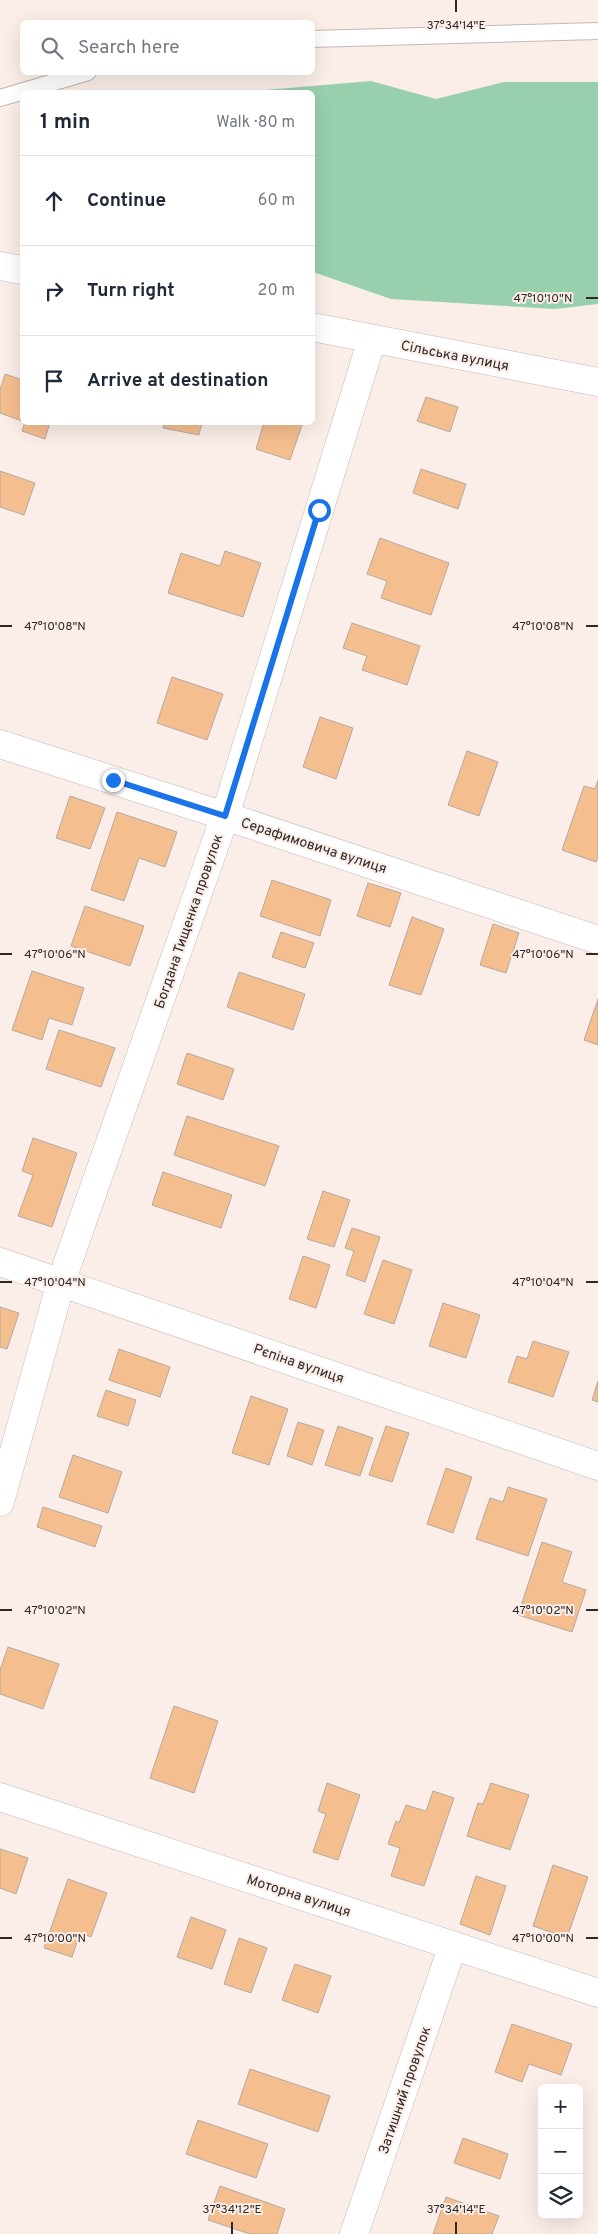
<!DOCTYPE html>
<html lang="en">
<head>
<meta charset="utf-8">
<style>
  body { margin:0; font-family:Overpass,sans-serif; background:#f2f2f3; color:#1f2937 }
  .controls { position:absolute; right:15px; bottom:15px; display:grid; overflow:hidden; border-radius:8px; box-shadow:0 5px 20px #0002 }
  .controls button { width:45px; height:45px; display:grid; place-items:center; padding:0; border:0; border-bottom:1px solid #e0e1e3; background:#fff; color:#1f2937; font:25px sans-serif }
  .stop { position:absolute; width:15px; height:15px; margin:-11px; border:4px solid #1a73e8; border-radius:50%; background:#fff }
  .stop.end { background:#1a73e8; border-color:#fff; box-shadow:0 1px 5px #0008 }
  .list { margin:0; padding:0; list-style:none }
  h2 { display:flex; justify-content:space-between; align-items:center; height:65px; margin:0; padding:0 20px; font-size:21px }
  h2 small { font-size:16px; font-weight:400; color:#747a83 }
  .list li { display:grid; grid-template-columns:32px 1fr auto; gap:15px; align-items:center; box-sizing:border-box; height:90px; padding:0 20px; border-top:1px solid #e0e1e3 }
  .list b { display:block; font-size:19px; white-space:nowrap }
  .list em { font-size:16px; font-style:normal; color:#747a83 }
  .icon { flex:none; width:28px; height:28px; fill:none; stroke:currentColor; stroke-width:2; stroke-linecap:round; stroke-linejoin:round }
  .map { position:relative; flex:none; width:598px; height:2234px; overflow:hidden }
  .search { position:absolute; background:#fff; box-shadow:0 5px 20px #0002; left:20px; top:20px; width:295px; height:55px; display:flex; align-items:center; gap:12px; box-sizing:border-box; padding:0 18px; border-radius:8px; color:#747a83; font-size:19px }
  .panel { position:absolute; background:#fff; box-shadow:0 5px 20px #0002; left:20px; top:90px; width:295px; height:335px; border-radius:8px }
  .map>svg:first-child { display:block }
  .green { fill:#98d0ae }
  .building { fill:#f5be8f; stroke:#b3aaa2 }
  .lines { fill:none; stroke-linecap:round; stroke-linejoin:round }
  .lane-casing { stroke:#c4b8b4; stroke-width:18 }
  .street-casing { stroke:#c4b8b4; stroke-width:29 }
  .lane { stroke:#fff; stroke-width:16 }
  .street { stroke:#fff; stroke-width:28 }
  .route { stroke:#1a73e8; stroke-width:6 }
  .ticks { fill:none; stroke:#2e2927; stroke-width:2 }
  .labels { text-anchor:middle; stroke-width:4; stroke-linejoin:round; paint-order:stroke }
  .street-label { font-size:14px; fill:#2e2927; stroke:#fbeee9 }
  .ticks-label { font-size:12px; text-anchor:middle; fill:#2e2927; stroke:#fbeee9; stroke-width:4; stroke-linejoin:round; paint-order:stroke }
</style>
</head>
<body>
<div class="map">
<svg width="598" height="2234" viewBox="0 0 598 2234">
  <rect width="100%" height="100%" fill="#fbeee9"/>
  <path class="green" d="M371,81L436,99L504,82H598V304L555,309L391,299L313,272L312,92H265V90Z"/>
  <path class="building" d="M5,374L22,380V421L0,413V390Z
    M426,397L458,407L450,432L417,421Z
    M25,422H50L45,439L22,431Z
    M164,422H202L199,435L163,428Z
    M264,422H303L290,460L256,449Z
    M421,469L466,484L458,509L413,493Z
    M0,471L35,483L24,515L0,507Z
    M380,538L449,563L431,615L381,598L387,581L367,574Z
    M225,551L261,563L243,617L168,593L181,553L220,566Z
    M352,623L420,646L407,685L362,670L367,656L343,648Z
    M172,677L223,694L207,740L157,723Z
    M320,717L353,728L336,779L303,767Z
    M467,751L498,762L479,816L448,805Z
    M598,780V857L596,862L562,850L584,786L595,789Z
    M70,796L105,808L90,849L56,838Z
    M117,812L177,832L165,867L139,858L124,901L91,890Z
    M272,880L331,900L320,936L260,916Z
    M368,883L401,893L390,927L357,916Z
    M85,906L144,926L130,966L71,946Z
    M412,917L444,929L421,995L389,985Z
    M493,924L519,933L506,973L480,965Z
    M281,932L314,943L305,968L272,957Z
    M32,971L84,988L72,1025L49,1018L42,1040L12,1030Z
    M239,972L305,994L293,1030L227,1007Z
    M598,999V1045L584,1040Z
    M59,1030L115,1048L101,1087L46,1069Z
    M187,1053L234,1069L223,1100L177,1084Z
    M187,1116L279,1146L265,1186L174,1155Z
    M33,1138L77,1153L52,1227L18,1216L33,1175L22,1171Z
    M163,1172L232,1195L221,1228L152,1205Z
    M323,1191L350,1200L334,1247L307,1239Z
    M352,1228L380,1237L365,1282L346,1275L354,1251L345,1248Z
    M303,1256L330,1265L316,1308L289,1299Z
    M383,1260L412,1270L394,1324L364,1314Z
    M443,1303L480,1315L466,1358L429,1346Z
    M0,1307L19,1313L7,1349L0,1347Z
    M533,1341L569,1352L553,1397L508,1382L517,1356L527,1359Z
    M119,1349L170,1367L160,1397L109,1380Z
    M598,1381V1402L592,1400Z
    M106,1390L136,1400L128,1426L97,1416Z
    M251,1396L288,1409L269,1465L232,1453Z
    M298,1422L324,1430L312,1465L287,1456Z
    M338,1426L373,1438L360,1476L325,1465Z
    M386,1426L409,1433L392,1482L369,1475Z
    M73,1455L122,1472L108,1513L59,1497Z
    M446,1468L472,1477L453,1533L427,1524Z
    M508,1487L547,1499L528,1556L476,1539L490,1498L503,1502Z
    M43,1507L102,1526L95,1547L37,1527Z
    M542,1542L572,1552L562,1582L586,1590L572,1632L518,1615Z
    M8,1647L59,1664L43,1709L0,1694V1670Z
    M174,1706L218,1721L194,1793L150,1778Z
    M327,1783L360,1795L338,1860L313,1852L326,1814L318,1811Z
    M491,1783L529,1795L510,1850L467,1836L478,1803L483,1804Z
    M433,1791L454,1798L424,1886L391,1876L400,1848L388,1844L396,1821L399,1823L406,1805L426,1811Z
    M0,1849L28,1858L16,1894L0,1888Z
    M553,1865L588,1877L567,1938L533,1926Z
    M476,1876L506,1886L490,1935L460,1924Z
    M68,1879L107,1893L91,1937L80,1933L72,1957L44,1948Z
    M191,1917L226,1930L212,1969L177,1957Z
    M239,1938L267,1948L251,1993L224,1984Z
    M295,1964L331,1976L318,2013L282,2000Z
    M512,2024L572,2044L561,2075L529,2064L522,2082L495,2072Z
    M250,2069L330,2096L318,2132L238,2104Z
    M198,2120L268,2144L256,2178L186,2154Z
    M463,2138L508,2154L500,2179L454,2163Z
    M220,2186L285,2209L277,2234H250L208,2220Z
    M446,2197L499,2216L492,2234H433Z"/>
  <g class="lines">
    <defs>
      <path id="lane" d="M312,39L598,31
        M0,98L88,72"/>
      <path id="street" d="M0,266L22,270
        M312,327L598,382
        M0,744L225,816L598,940
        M0,1262L598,1466
        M0,1502L61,1282L225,816L372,339
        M0,1797L598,1993
        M354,2234L453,1945"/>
    </defs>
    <use href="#lane" class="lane-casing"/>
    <use href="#street" class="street-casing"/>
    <use href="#lane" class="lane"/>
    <use href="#street" class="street"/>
  </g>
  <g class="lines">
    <path class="route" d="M113,780L225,816L319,510"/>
  </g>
  <path class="ticks" d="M456,0V12M586,298H598M0,626H12M586,626H598M0,954H12M586,954H598M0,1282H12M586,1282H598M0,1610H12M586,1610H598M0,1938H12M586,1938H598M232,2222V2234M456,2222V2234"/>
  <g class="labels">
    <g class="street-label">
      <text transform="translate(455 355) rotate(11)" y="5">Сільська вулиця</text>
      <text transform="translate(314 845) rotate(18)" y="5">Серафимовича вулиця</text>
      <text transform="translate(188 921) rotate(-71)" y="5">Богдана Тищенка провулок</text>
      <text transform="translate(299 1363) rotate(19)" y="5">Рєпіна вулиця</text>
      <text transform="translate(299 1895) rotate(18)" y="5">Моторна вулиця</text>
      <text transform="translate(404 2090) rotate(-71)" y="5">Затишний провулок</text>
    </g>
  </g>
  <g class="ticks-label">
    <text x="456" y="29">37°34'14"E</text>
    <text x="543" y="302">47°10'10"N</text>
    <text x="55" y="630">47°10'08"N</text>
    <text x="543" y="630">47°10'08"N</text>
    <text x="55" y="958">47°10'06"N</text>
    <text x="543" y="958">47°10'06"N</text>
    <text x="55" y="1286">47°10'04"N</text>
    <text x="543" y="1286">47°10'04"N</text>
    <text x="55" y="1614">47°10'02"N</text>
    <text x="543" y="1614">47°10'02"N</text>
    <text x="55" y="1942">47°10'00"N</text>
    <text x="543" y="1942">47°10'00"N</text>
    <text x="232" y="2213">37°34'12"E</text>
    <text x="456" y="2213">37°34'14"E</text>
  </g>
</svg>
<div class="controls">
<button>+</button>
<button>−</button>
<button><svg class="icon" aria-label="layers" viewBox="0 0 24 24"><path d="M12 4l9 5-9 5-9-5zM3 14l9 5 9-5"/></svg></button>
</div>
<div class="stop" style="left:319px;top:510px"></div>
<div class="stop end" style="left:113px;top:780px"></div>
<div class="search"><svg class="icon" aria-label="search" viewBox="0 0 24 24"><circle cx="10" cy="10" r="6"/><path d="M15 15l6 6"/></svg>Search here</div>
<section class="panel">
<h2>1 min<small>Walk · 80 m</small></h2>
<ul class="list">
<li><svg class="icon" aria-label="ahead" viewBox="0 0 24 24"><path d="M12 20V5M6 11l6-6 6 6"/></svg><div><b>Continue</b></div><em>60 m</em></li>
<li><svg class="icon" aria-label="right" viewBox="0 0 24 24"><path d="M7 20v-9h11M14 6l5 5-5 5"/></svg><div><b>Turn right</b></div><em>20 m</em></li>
<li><svg class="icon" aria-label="arrive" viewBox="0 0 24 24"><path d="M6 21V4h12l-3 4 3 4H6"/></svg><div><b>Arrive at destination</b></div></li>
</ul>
</section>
</div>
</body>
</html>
